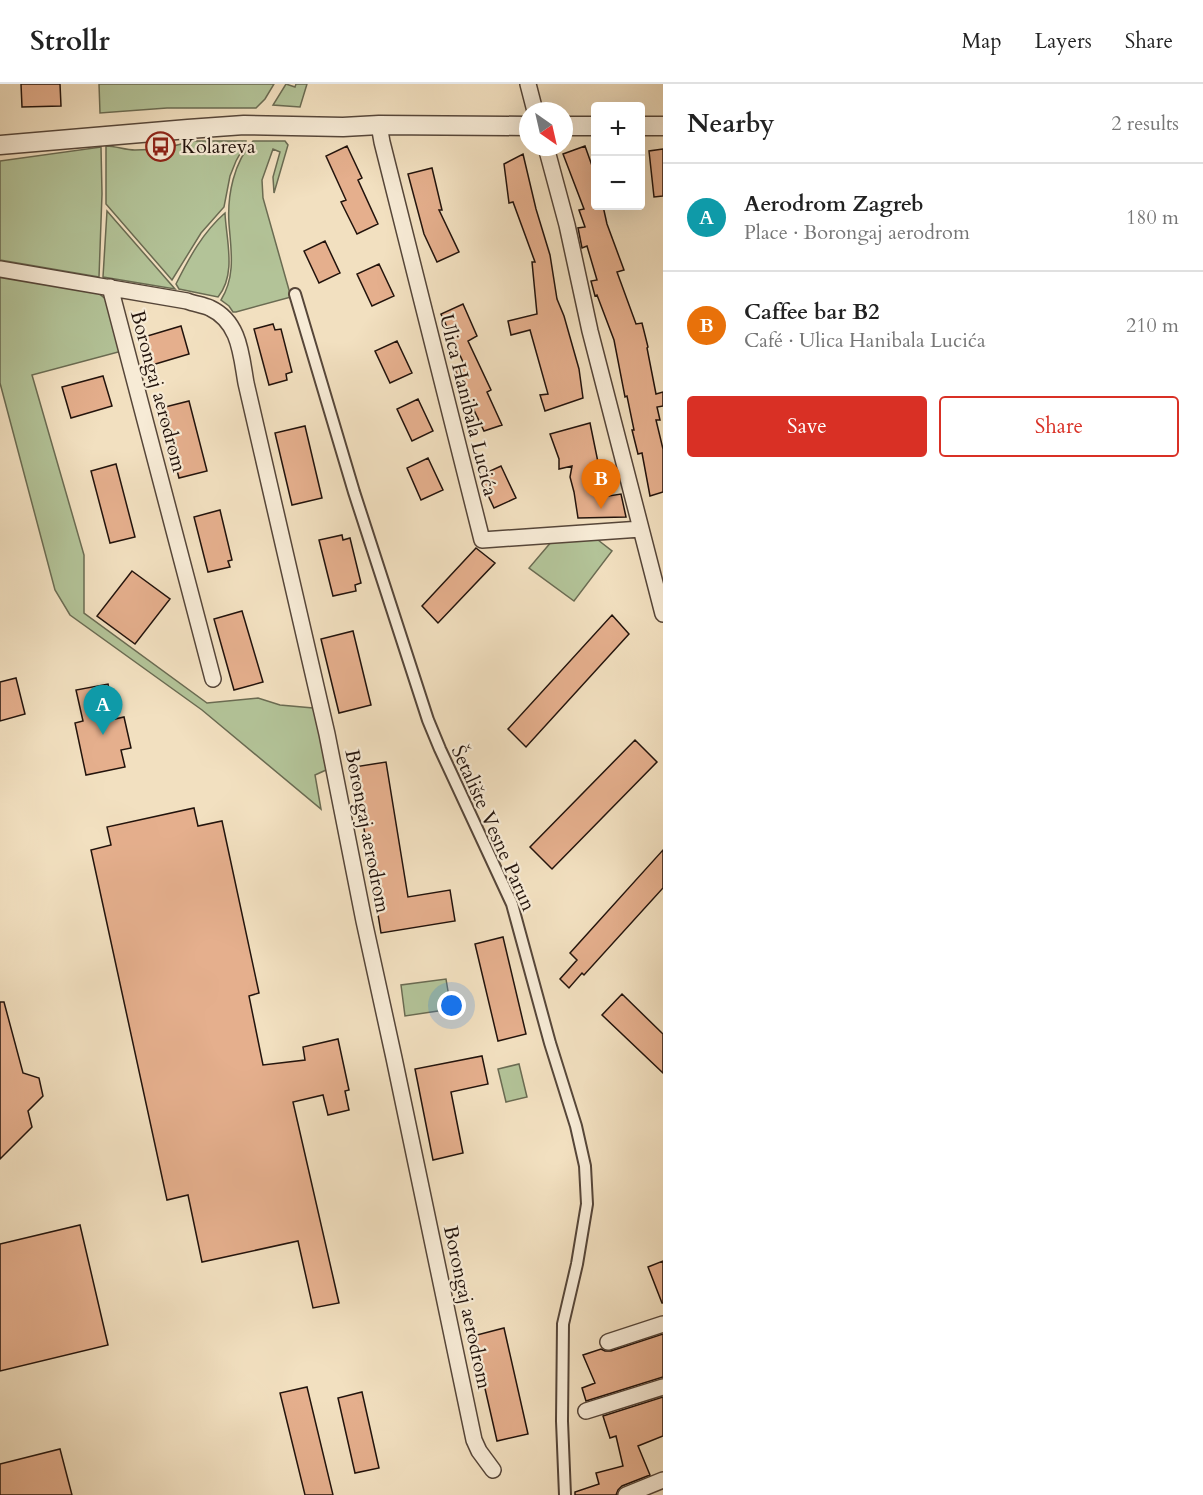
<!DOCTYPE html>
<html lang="en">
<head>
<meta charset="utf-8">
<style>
  body { margin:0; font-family:Cardo,serif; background:#f2f2f2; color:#222 }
  .controls { position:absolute; right:18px; top:18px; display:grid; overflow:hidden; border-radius:6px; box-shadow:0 6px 24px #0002 }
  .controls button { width:54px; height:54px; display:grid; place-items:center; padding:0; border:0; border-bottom:2px solid #e0e0e0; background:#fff; color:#222; font:30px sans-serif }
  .compass { position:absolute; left:519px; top:18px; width:54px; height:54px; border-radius:50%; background:#fff; box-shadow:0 6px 24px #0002; rotate:146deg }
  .you { position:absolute; left:452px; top:922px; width:21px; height:21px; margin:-15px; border:4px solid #fff; border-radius:50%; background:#1a73e8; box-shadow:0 0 0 9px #1a73e833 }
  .badge { display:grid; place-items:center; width:39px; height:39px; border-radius:50%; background:#d93025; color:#fff; font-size:20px; font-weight:700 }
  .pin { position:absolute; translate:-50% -50px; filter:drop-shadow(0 2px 3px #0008) }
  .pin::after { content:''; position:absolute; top:32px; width:21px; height:18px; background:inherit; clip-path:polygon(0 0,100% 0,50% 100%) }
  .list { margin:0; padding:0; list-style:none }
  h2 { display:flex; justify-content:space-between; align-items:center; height:78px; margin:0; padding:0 24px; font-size:26px }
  h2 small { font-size:20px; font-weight:400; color:#767676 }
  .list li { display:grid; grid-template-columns:39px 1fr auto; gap:18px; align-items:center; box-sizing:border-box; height:108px; padding:0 24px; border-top:2px solid #e0e0e0 }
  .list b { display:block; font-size:22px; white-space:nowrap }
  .list p { margin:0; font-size:20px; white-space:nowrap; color:#767676 }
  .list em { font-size:20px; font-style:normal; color:#767676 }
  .actions { display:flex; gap:12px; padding:18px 24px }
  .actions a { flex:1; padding:14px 0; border:2px solid #d93025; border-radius:6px; text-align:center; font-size:21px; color:#d93025 }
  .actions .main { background:#d93025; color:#fff }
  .map { position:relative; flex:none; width:663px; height:1411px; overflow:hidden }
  header { display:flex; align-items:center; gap:36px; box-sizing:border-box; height:84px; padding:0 30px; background:#fff; border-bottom:2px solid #e0e0e0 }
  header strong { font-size:28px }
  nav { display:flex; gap:33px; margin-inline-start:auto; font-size:21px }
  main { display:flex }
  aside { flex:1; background:#fff }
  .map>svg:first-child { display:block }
  .green { fill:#b3c398; stroke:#6a6b52; stroke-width:1.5 }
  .building { fill:#e5af8d; stroke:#22130c; stroke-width:1.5 }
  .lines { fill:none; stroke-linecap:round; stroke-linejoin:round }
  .pedestrian-casing { stroke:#564639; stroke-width:14 }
  .minor-casing { stroke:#564639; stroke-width:18 }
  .tertiary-casing { stroke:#564639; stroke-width:21 }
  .pedestrian { stroke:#f7ebd6; stroke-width:10 }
  .minor { stroke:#f7ebd6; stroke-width:15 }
  .tertiary { stroke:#f7ebd6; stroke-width:18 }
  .labels { text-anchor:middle; stroke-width:4.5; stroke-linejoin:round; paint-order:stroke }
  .poi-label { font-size:20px; fill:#22130c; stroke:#f7ebd6; text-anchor:start }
  .street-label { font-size:20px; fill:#22130c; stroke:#f7ebd6 }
</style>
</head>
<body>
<header>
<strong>Strollr</strong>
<nav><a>Map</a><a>Layers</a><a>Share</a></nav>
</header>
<main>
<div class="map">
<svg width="663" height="1411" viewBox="0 0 663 1411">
  <rect width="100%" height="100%" fill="#f2e0c0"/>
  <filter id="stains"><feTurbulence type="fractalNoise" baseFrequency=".00333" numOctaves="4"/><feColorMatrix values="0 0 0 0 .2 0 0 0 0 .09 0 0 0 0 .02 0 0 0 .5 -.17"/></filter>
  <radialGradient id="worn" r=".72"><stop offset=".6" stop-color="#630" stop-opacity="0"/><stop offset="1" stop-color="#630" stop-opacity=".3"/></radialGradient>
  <path class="green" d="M99,0H274L265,15L256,24H167L100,29Z
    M286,0L295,3L296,0H307L300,23L273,21Z
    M192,57H246V59L236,77L230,92L224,123L201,149L172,196L106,120V62C116,62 125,66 135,66C155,66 173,63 192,57Z
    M253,57H285L288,61L274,109L273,93L280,68L273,65L262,96L263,114L291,213L236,228H233L229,222L221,216C236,192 231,166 229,140C227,111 234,78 253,57Z
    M101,63L102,110L99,193L0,176V77Z
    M107,127L175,205L103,193Z
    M225,129C226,155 237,190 218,213L179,205L176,200C189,174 203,148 225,129Z
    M0,191L97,208L108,217L122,267L32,291L84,471V529L207,619L258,614L280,621L313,624L328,684L326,686L315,691L321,725L202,626L70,531L55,506L0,299Z
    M598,456L612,467L574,517L529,484L552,457Z
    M446,895L451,925L405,932L401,901Z
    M519,980L527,1013L506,1018L498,985Z"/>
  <path class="building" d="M21,0H60L61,22L22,23Z
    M347,62L362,94L358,96L378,140L357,150L341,118L346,116L326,72Z
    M585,62L596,93V122H603L607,140L624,186L617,188L636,240L642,239L648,263L647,264L656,310L663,308V322L657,323L660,336H656L663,365V408L650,412L642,369L638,370L632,346H634L627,312L625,313L614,256L597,211L595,212L591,197L597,196L587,162L582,164L578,144L585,143L579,126L584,125L563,70Z
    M663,65V112L654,113L649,67Z
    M523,70L536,125L550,171L557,215L564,232L579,285L583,314L545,327L540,311L548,310L530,246L511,251L508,237L537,230L532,178H535L513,118L509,119L504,80Z
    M432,84L442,126H439L459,168L437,178L424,150L408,90Z
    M325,157L340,189L319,199L304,167Z
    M379,180L394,212L372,222L357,190Z
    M463,220L477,252L468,257L491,306L487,308L502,341L484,347L454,284L464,280L441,230Z
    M273,240L275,246L281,245L292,288L286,290L287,296L269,301L254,245Z
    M181,242L189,270L152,281L144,253Z
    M397,257L412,289L390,299L375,267Z
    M103,292L112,322L71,334L62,303Z
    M418,315L433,347L412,357L397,325Z
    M189,317L207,387L179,394L161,324Z
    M590,339L600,388L602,387L609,412L621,410L626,433L578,434L574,408L570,393L572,382L559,385V375L550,350Z
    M305,342L322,414L292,421L275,349Z
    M428,374L443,406L421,416L407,384Z
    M116,380L135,453L110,459L91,387Z
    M501,382L516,414L494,424L479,392Z
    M220,426L232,476L228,477L230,483L208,488L194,433Z
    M342,451L343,456L350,454L361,499L355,501L356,507L333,512L319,456Z
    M476,464L495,479L438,539L422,522Z
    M132,487L170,515L135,560L97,532Z
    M242,527L263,598L234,606L214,535Z
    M612,531L629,550L526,663L508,645Z
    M353,547L371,621L339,629L321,555Z
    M16,594L25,630L0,637V598Z
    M108,600L115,635L124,633L131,664L121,666L125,683L86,691L75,639L83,637L76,606Z
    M635,656L657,678L552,785L530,763Z
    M386,678L408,813L450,806L455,837L381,849L354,683Z
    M194,724L198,742L222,737L259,909L249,912L263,981L305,976L303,963L338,955L349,1006L345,1007L349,1026L328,1031L323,1011L293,1018L339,1219L313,1224L298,1157L202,1178L188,1111L167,1116L91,766L111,761L107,743Z
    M663,766V804L584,891L582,889L569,904L560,895L577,876L570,869Z
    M503,853L526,950L498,957L475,860Z
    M622,910L663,950V989L602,931Z
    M0,918H4L23,989L39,994L43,1012L28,1027L32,1043L0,1075Z
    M482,972L488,1000L451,1008L463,1069L433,1076L415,985Z
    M80,1141L108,1261L0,1287V1160Z
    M663,1177V1219H662L648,1183Z
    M504,1244L528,1350L497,1357L473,1252Z
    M663,1250V1293L586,1317L582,1304L595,1299L583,1271L601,1265L605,1267H611Z
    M307,1303L333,1411H305L280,1309Z
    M362,1308L379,1384L355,1389L338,1314Z
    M663,1313V1352L638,1362L650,1391L622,1402L618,1406L616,1411H575V1408L599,1400L596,1389L623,1382L616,1352L610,1354L603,1332Z
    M60,1365L72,1411H0V1380Z"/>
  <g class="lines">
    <defs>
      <path id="pedestrian" d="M295,210L354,408L428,636L440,665L512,820L550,959L576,1042L585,1082L587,1120L577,1180L563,1240L562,1337L565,1411"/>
      <path id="minor" d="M528,0L535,27
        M379,41L382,58L482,456L641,445
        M546,63L567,141L590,247L663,530
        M0,185L187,217C195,220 203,221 210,224C240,238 241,271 246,299L327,650L364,837L394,974L474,1356L479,1367L493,1386
        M110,203L213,595
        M608,1258L663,1240
        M586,1327L663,1303
        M626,1411L663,1396"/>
      <path id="tertiary" d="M564,42H596
        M640,42H663
        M0,61L188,45L244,41L343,43L379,41L528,42"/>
    </defs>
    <use href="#pedestrian" class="pedestrian-casing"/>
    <use href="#minor" class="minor-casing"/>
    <use href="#tertiary" class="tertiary-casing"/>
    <use href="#pedestrian" class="pedestrian"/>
    <use href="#minor" class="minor"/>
    <use href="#tertiary" class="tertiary"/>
  </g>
  <defs>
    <symbol id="bus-ring" viewBox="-11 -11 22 22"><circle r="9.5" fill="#f7ebd6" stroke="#8f2418" stroke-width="1.5"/><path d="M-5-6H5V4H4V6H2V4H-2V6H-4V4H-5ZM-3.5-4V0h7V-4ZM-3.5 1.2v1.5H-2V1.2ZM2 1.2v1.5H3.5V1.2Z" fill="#8f2418"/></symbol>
  </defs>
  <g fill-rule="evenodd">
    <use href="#bus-ring" x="144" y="46" width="33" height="33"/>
  </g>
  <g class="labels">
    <g class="poi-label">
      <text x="181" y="69">Kolareva</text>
    </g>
    <g class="street-label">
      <text transform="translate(159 307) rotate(75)" y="7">Borongaj aerodrom</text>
      <text transform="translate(469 321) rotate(76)" y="7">Ulica Hanibala Lucića</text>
      <text transform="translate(494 744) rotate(66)" y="7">Šetalište Vesne Parun</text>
      <text transform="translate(368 747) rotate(79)" y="7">Borongaj aerodrom</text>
      <text transform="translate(468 1223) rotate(78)" y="7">Borongaj aerodrom</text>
    </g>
  </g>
  <rect width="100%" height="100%" filter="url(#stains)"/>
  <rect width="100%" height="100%" fill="url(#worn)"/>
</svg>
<div class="controls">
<button>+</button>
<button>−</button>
</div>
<svg class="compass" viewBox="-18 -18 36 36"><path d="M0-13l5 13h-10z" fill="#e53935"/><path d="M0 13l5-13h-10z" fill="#767676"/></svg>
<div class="you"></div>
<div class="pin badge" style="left:103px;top:651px;background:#0f9aa8">A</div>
<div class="pin badge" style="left:601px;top:425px;background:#e8710a">B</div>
</div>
<aside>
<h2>Nearby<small>2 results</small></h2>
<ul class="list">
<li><span class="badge" style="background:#0f9aa8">A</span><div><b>Aerodrom Zagreb</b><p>Place · Borongaj aerodrom</p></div><em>180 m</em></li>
<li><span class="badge" style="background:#e8710a">B</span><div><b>Caffee bar B2</b><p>Café · Ulica Hanibala Lucića</p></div><em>210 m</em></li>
</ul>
<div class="actions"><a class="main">Save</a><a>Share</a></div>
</aside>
</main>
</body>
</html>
